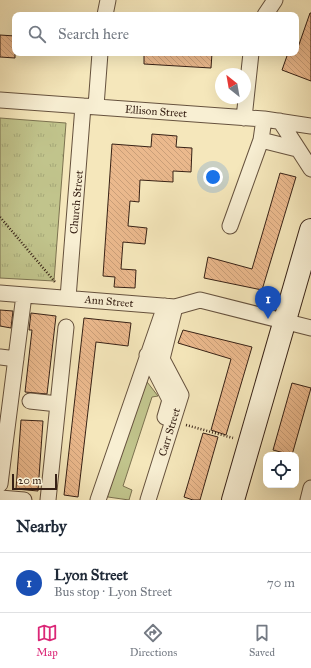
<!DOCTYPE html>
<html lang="en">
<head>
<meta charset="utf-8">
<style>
  body { margin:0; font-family:"IM FELL Great Primer",serif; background:#f6f6f7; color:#1f2937 }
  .controls { position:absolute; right:12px; bottom:12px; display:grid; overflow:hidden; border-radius:8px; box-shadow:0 4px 16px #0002 }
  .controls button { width:36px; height:36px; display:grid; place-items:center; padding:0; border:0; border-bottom:1px solid #e0e1e3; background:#fff; color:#1f2937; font:20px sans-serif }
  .compass { position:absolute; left:215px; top:68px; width:36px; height:36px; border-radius:50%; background:#fff; box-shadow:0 4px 16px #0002; rotate:329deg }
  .scale { position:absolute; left:12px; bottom:10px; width:45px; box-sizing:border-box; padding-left:4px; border:2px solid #372115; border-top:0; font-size:11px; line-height:14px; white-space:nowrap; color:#372115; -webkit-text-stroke:3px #f8efd3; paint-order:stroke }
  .you { position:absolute; left:213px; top:177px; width:14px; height:14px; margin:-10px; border:3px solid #fff; border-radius:50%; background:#1a73e8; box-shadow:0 0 0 6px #1a73e833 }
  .badge { display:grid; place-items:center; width:26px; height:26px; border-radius:50%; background:#db2777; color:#fff; font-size:13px; font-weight:700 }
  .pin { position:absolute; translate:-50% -33px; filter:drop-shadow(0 1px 2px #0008) }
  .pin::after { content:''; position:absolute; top:21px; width:14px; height:12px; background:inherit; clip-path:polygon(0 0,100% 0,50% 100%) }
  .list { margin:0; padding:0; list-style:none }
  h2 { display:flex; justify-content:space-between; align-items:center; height:52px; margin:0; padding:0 16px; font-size:17px }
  h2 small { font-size:13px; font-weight:400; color:#747a83 }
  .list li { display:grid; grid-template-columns:26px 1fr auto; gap:12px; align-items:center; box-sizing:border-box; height:60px; padding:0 16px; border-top:1px solid #e0e1e3 }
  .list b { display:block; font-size:15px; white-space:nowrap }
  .list p { margin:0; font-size:13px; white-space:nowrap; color:#747a83 }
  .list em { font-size:13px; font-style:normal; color:#747a83 }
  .icon { flex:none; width:22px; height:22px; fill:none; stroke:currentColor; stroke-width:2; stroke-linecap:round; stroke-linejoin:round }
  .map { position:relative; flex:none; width:311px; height:500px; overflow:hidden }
  .search { position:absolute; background:#fff; box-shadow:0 4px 16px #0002; left:12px; right:12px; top:12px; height:44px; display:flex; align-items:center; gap:10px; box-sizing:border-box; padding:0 14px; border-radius:8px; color:#747a83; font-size:15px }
  .sheet { height:112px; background:#fff }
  nav { display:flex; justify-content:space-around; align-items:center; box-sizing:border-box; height:56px; border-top:1px solid #e0e1e3; background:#fff; font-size:11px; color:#747a83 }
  nav a { display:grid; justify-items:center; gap:2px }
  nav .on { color:#db2777 }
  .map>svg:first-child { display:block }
  .grass { fill:#c1c48c; stroke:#7c7250 }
  .park { fill:url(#park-tufts); stroke:#7c7250 }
  .building { fill:url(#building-back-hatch); stroke:#372115 }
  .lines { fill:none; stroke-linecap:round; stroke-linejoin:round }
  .street-casing { stroke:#66523e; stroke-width:17 }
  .secondary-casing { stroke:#372115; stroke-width:24 }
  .path { stroke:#372115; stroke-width:2.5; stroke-dasharray:1 2; stroke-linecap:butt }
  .street { stroke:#f8efd3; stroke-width:15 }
  .secondary { stroke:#f8efd3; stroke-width:22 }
  .labels { text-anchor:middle; stroke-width:4; stroke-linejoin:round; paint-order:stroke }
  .street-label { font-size:11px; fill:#372115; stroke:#f8efd3 }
</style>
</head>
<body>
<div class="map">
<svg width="311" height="500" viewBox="0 0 311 500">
  <defs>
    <pattern id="park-tufts" width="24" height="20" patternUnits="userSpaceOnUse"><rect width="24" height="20" fill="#c1c48c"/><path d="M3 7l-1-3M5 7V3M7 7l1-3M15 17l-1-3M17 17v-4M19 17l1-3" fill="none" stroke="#a6a878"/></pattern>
    <pattern id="building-back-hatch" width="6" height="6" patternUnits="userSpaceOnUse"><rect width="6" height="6" fill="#ebb98d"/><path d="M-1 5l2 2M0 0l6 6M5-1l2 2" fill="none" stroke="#ca9f79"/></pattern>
  </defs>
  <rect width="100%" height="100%" fill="#f5e7bb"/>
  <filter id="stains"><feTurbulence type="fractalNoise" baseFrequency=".005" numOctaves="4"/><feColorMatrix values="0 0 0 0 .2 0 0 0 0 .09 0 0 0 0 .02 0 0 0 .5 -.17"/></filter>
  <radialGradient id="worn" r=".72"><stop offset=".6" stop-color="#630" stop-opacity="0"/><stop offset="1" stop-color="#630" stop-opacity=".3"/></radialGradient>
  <path class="grass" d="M144,378L158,396L152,397L123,486L132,490L129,500L108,497L106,491Z"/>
  <path class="park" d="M0,118L66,123L54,281L0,278Z"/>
  <path class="building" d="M310,13H311V81L282,70L288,53H296Z
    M0,35L15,36V58L0,57Z
    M144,53H212L211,68L144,64Z
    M152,134L177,136L176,147L192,148L191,172L173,171V182L140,180L139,202L130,201L128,226L147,228L145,244L123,242L121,269L136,270L135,288L114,287L115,277L103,276L112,144L151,147Z
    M280,173L296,177L262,290L204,278L208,257L252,269Z
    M0,310L13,311L11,328L0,326Z
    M31,313L56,316L47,394L25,392L32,330H29Z
    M84,318L131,323L128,346L96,342L78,497L64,495Z
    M183,330L252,347L226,435L211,430L231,359L178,343Z
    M292,383L311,388L292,455L273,450Z
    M21,420L43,421L38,491L16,489Z
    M203,433L218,437L200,500H193L184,497Z"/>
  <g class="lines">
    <defs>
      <path id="street" d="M105,15L108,0
        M265,15L275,0
        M0,100L264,119L311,126
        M96,106L100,53
        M244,118L251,53
        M280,121L311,169
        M261,140L297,149
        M230,226L261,140L264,119
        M0,293L175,307L162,359L181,395L148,500
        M68,298L83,106
        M175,307L200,300L311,328
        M147,355L170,400L165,417
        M0,357L16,359
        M30,401L58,404
        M0,452H4L0,484
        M4,452L24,295
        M0,498L24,500
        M48,500L66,327
        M98,500L165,306
        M308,500L311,488"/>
      <path id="secondary" d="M233,500L311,230"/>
    </defs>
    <use href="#street" class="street-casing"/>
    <use href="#secondary" class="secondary-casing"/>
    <path class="path" d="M0,217L55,282
      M186,425L233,438"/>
    <use href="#street" class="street"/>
    <use href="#secondary" class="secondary"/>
  </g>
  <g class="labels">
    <g class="street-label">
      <text transform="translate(156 111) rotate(4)" y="4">Ellison Street</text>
      <text transform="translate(76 202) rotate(-85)" y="4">Church Street</text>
      <text transform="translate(109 301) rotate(5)" y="4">Ann Street</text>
      <text transform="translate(169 432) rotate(-73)" y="4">Carr Street</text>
    </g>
  </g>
  <rect width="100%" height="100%" filter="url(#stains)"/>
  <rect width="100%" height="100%" fill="url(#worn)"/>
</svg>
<div class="controls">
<button><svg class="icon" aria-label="locate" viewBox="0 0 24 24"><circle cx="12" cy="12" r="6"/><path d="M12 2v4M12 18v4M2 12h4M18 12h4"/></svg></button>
</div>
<svg class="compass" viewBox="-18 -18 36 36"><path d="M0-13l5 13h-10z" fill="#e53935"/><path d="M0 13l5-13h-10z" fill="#747a83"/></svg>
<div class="scale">20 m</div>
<div class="you"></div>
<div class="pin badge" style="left:268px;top:319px;background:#1a4fb4">1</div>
<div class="search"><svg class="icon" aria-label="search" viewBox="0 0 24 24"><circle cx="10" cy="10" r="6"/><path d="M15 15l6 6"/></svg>Search here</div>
</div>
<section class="sheet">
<h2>Nearby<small></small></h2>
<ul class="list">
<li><span class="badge" style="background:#1a4fb4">1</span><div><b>Lyon Street</b><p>Bus stop · Lyon Street</p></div><em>70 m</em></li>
</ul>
</section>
<nav>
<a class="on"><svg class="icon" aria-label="map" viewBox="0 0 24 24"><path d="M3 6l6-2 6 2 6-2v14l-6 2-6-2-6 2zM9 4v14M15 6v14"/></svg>Map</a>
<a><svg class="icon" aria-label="directions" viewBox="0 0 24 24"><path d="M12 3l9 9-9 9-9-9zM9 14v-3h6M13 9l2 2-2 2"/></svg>Directions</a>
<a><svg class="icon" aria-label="saved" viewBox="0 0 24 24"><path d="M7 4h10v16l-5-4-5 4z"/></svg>Saved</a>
</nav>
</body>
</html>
